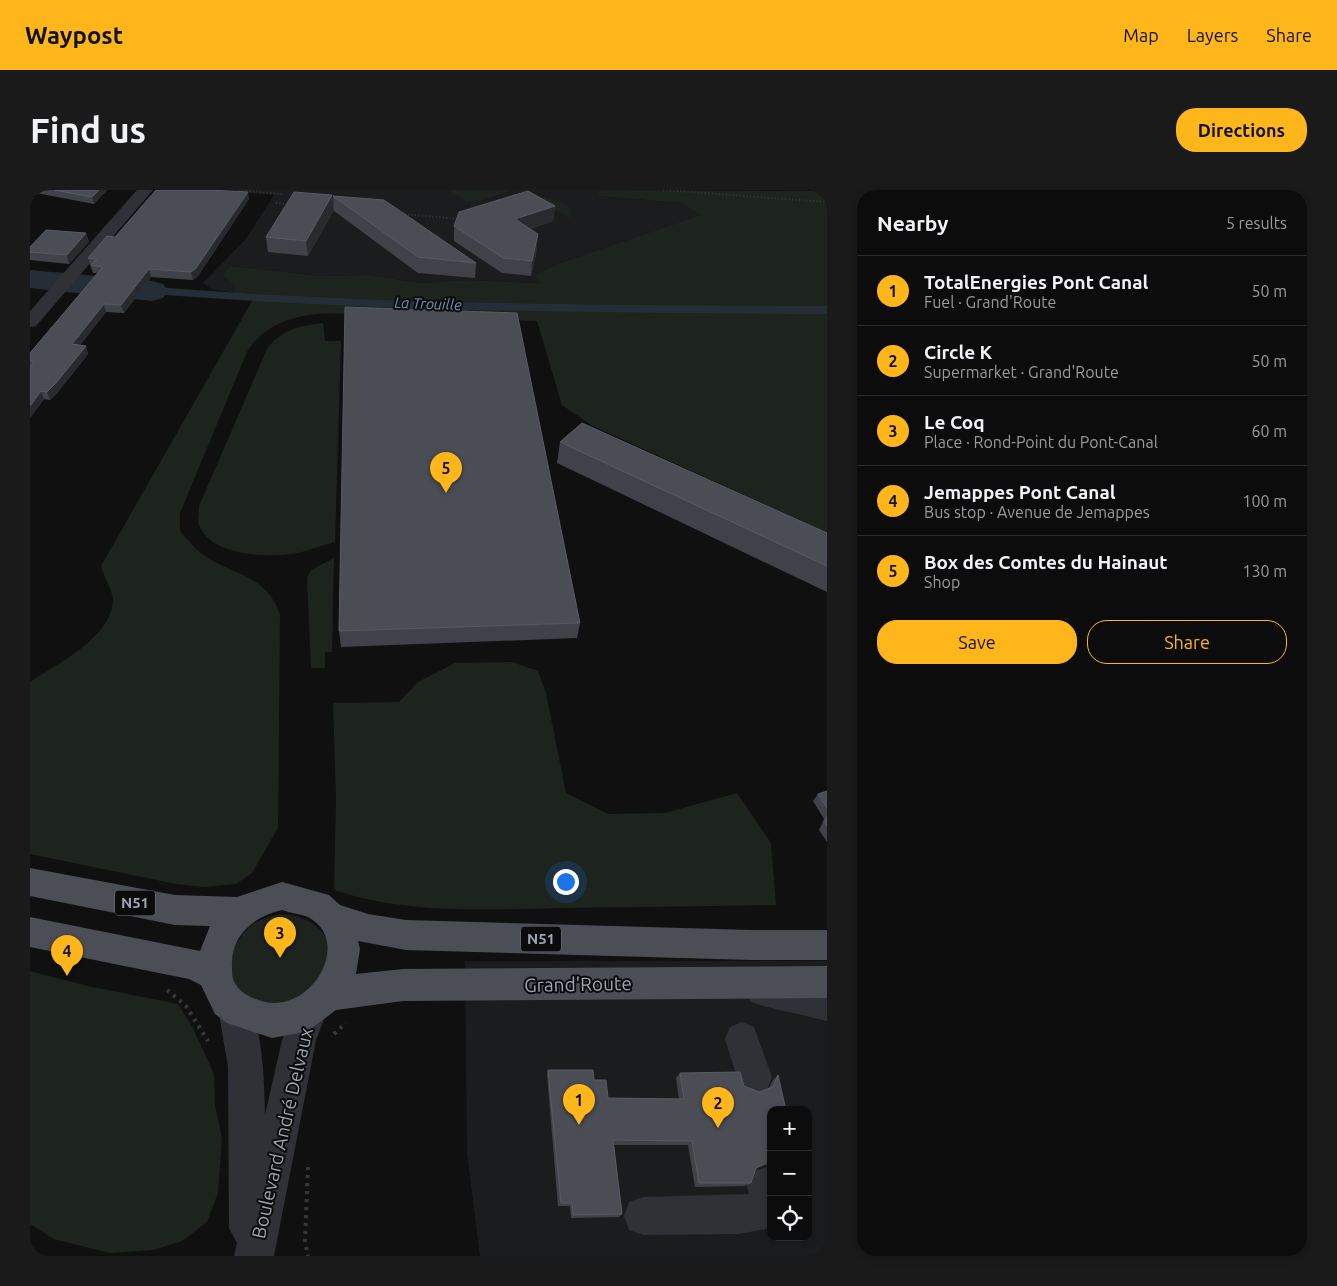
<!DOCTYPE html>
<html lang="en">
<head>
<meta charset="utf-8">
<style>
  body { margin:0; font-family:Ubuntu,sans-serif; background:#1a1a1b; color:#f1f3f6 }
  .controls { position:absolute; right:15px; bottom:15px; display:grid; overflow:hidden; border-radius:10px; box-shadow:0 2px 8px #0003 }
  .controls button { width:45px; height:45px; display:grid; place-items:center; padding:0; border:0; border-bottom:1px solid #2c2c2e; background:#0c0c0d; color:#f1f3f6; font:25px sans-serif }
  .you { position:absolute; left:535px; top:691px; width:18px; height:18px; margin:-12px; border:4px solid #fff; border-radius:50%; background:#1a73e8; box-shadow:0 0 0 8px #1a73e833 }
  .badge { display:grid; place-items:center; width:32px; height:32px; border-radius:50%; background:#ffb61a; color:#111; font-size:16px; font-weight:700 }
  .pin { position:absolute; translate:-50% -41px; filter:drop-shadow(0 1px 2px #0008) }
  .pin::after { content:''; position:absolute; top:26px; width:18px; height:15px; background:inherit; clip-path:polygon(0 0,100% 0,50% 100%) }
  .list { margin:0; padding:0; list-style:none }
  h2 { display:flex; justify-content:space-between; align-items:center; height:65px; margin:0; padding:0 20px; font-size:21px }
  h2 small { font-size:16px; font-weight:400; color:#9a9b9d }
  .list li { display:grid; grid-template-columns:32px 1fr auto; gap:15px; align-items:center; box-sizing:border-box; height:70px; padding:0 20px; border-top:1px solid #2c2c2e }
  .list b { display:block; font-size:19px; white-space:nowrap }
  .list p { margin:0; font-size:16px; white-space:nowrap; color:#9a9b9d }
  .list em { font-size:16px; font-style:normal; color:#9a9b9d }
  .actions { display:flex; gap:10px; padding:15px 20px }
  .actions a { flex:1; padding:11px 0; border:1px solid #ffb61a; border-radius:20px; text-align:center; font-size:18px; color:#ffb61a }
  .actions .main { background:#ffb61a; color:#111 }
  .icon { flex:none; width:28px; height:28px; fill:none; stroke:currentColor; stroke-width:2; stroke-linecap:round; stroke-linejoin:round }
  .map { position:relative; flex:none; width:797px; height:1066px; overflow:hidden; border-radius:20px }
  header { display:flex; align-items:center; gap:30px; box-sizing:border-box; height:70px; padding:0 25px; background:#ffb61a; color:#111 }
  header strong { font-size:24px }
  nav { display:flex; gap:28px; margin-inline-start:auto; font-size:18px }
  .intro { display:flex; align-items:center; justify-content:space-between; box-sizing:border-box; height:120px; padding:0 30px }
  h1 { margin:0; font-size:35px }
  .button { padding:12px 22px; border-radius:20px; background:#ffb61a; color:#111; font-size:18px; font-weight:700 }
  main { display:flex; gap:30px; padding:0 30px }
  aside { flex:1; background:#0c0c0d; border-radius:20px; box-shadow:0 2px 8px #0003 }
  .map>svg:first-child { display:block }
  .built { fill:#1b1c1e; fill-rule:evenodd }
  .green { fill:#1c241d }
  .water { fill:#252e36 }
  .lines { fill:none; stroke-linecap:round; stroke-linejoin:round }
  .river { fill:#252e36; fill-rule:evenodd }
  .path-far1 { stroke:#36383e; stroke-width:2; stroke-dasharray:1 2.5; stroke-linecap:butt }
  .path { stroke:#36383e; stroke-width:4; stroke-dasharray:3 5; stroke-linecap:butt }
  .minor { fill:#303137; fill-rule:evenodd }
  .major { fill:#4c4e56; fill-rule:evenodd }
  .wall { fill:#414249 }
  .shaded-wall { fill:#292a2e }
  .building { fill:#4b4d55; stroke:#585b64 }
  .labels { text-anchor:middle; stroke-width:4; stroke-linejoin:round; paint-order:stroke }
  .far-water-label { font-size:15px; font-style:italic; fill:#7293b3; stroke:#0b0b0c }
  .shield { fill:#0b0b0c; stroke:#737782; stroke-width:1 }
  .shield-label { font-size:15px; font-weight:bold; fill:#9fa5b4 }
  .near-street-label { font-size:19px; fill:#9fa5b4; stroke:#0b0b0c }
</style>
</head>
<body>
<header>
<strong>Waypost</strong>
<nav><a>Map</a><a>Layers</a><a>Share</a></nav>
</header>
<div class="intro"><h1>Find us</h1><a class="button">Directions</a></div>
<main>
<div class="map">
<svg width="797" height="1066" viewBox="0 0 797 1066">
  <rect width="100%" height="100%" fill="#101011"/>
  <path class="built" d="M186,0H419L449,12L482,0H569L568,6L652,13L672,25L527,74L506,85L510,93L434,90L390,93L339,85L290,86L202,76L195,89L204,94L205,103L181,99L173,93L215,50L244,5Z
    M435,771H797V1066H450L437,962ZM741,920H778V1047H741Z"/>
  <path class="green" d="M419,0H482L449,12L436,11Z
    M569,0L797,1V352L778,334L561,235L532,215L507,131C456,129 405,128 354,126C328,125 299,121 273,126C251,130 228,142 217,162L150,323C150,328 149,337 151,342C153,345 157,349 159,351C186,386 235,377 250,425L248,638L222,683L206,694L174,697L146,694L0,664V492C27,474 83,447 83,409C83,402 73,385 71,376L226,104L205,103L204,94L195,89L193,84L201,76L290,86L339,85L390,93L434,90L510,93L505,85L527,74L671,25L652,13L568,6Z
    M503,6C516,7 532,9 541,20L540,28Z
    M293,133L295,151H311L305,352C293,355 280,360 268,363C240,368 181,367 169,335C167,330 169,322 169,316L237,159C251,139 270,136 293,133Z
    M304,368L302,462H295V478H281L277,388L281,380Z
    M482,472L508,481L516,503L536,603L578,624L635,623L707,603L741,653L746,715C674,716 602,717 530,718C454,720 376,724 304,700L306,608L303,513L369,512L388,492L425,473Z
    M249,724C272,725 298,735 300,762C300,771 295,784 292,793L248,818C239,816 222,814 215,808C192,789 199,753 221,736C229,729 239,727 249,724Z
    M0,781L58,796L148,814L163,838L184,884L185,915L192,949L188,1003L177,1032L152,1051L123,1060L80,1063L24,1049L0,1034Z"/>
  <path class="water" d="M57,91C303,115 550,115 797,116V124C548,123 299,121 51,98Z"/>
  <g class="lines">
    <path class="river" d="M0,80L122,91L133,94L138,101L133,108L122,111L0,98Z"/>
    <path class="path-far1" d="M209,0L252,4
      M633,0L797,12
      M246,13L261,14
      M371,24L430,29"/>
    <path class="path" d="M137,800L156,816L178,851
      M304,844L316,833
      M278,977L275,1051L278,1066"/>
    <path class="minor" d="M107,0H123L6,136L0,137V121Z
      M733,784L797,797V831L733,816L721,812L716,800L721,788Z
      M205,801L217,806C233,843 234,885 235,925L252,850L269,807L281,802L293,807L298,819L286,850L244,1066H204L207,1053L199,1038L198,877L188,818L193,806Z
      M712,832L724,837L742,887L737,900L724,905L711,900L695,849L700,837Z
      M736,977L741,979V1038L709,1044L613,1045L599,1040L594,1026L599,1012L613,1007L719,1004L717,996L722,982Z"/>
    <path class="major" d="M0,678L145,705L207,707L252,692L299,705L310,715L338,724L376,730L721,740H797V770H721L376,760L328,751L330,759L326,784L373,779L797,776V808L373,811L306,820L282,838L270,843L242,848L197,833L185,824L171,795L159,789L0,757V727L170,761L180,736L145,735L0,706ZM252,720C260,723 270,724 278,727C324,751 281,826 231,811C220,807 212,804 206,795C202,789 202,784 202,777C200,746 224,726 252,720Z"/>
  </g>
  <path class="wall" d="M0,0H87H77L64,14L1,2Z
    M302,5L304,20L278,66L238,62L236,47Z
    M303,6L446,73L445,88L388,83L304,21Z
    M219,9L168,86L163,90L121,87L94,123L76,122L50,155L56,156L58,164L28,202L20,210L14,209L0,228V163L67,83H63L58,68L85,47Z
    M525,16L523,31L500,39L507,59L501,86L472,83L424,51V36Z
    M56,43L59,52L39,74L0,70V57Z
    M530,252L797,343V402L527,273Z
    M550,433L547,448L311,457L309,441Z
    M797,601V652L789,640L794,629L783,611L788,604Z
    M518,880L564,890L578,908L649,909L646,888L650,883L729,902L739,898L743,890L748,885L741,920V977L735,975L725,979L721,993L715,996L665,997L658,955H584L592,1024L589,1027L541,1028L540,1016H528L517,885Z"/>
  <path class="shaded-wall" d="M69,0H77L64,14L62,7Z
    M218,2L219,9L168,86L163,90L161,82Z
    M302,5L304,20L278,66L276,51Z
    M525,16L523,31L484,44L485,29Z
    M56,43L59,52L39,74L37,65Z
    M508,44L507,59L501,86L502,71Z
    M119,79L121,87L94,123L91,115Z
    M74,114L76,122L45,162L42,154Z
    M56,156L58,164L28,202L20,210L17,202Z
    M11,201L14,209L0,228V216Z
    M741,971L735,975L720,981L726,978Z"/>
  <path class="building" d="M24,0H69L62,7Z
    M126,0H179L218,2L166,78L161,82L119,79L91,115L74,114L42,154L56,156L25,194L17,202L11,201L0,216V177L4,172L0,171V163L73,77L61,75L67,69L58,68L77,46L85,47Z
    M498,1L525,16L485,29L508,44L502,71L473,68L424,36L429,22Z
    M264,2L302,5L276,51L236,47Z
    M303,6L354,10L446,73L388,67Z
    M16,40L56,43L37,65L0,62V57Z
    M315,117L487,123L550,433L309,441Z
    M552,233L797,343V376L530,252Z
    M797,601V618L788,604Z
    M797,626V636L795,632Z
    M518,880H563L564,890H576L578,908L654,909L650,883L710,882L714,896L729,902L743,897L748,885L756,920H741V971L726,978L721,993H669L662,951L583,950L592,1024L543,1025L542,1013H531Z"/>
  <g class="labels">
    <g class="far-water-label">
      <text transform="translate(398 114) rotate(2)" y="5">La Trouille</text>
    </g>
    <g class="shield">
      <rect x="85" y="700.5" width="40" height="25" rx="4"/>
      <rect x="491" y="736.5" width="40" height="25" rx="4"/>
    </g>
    <g class="shield-label">
      <text x="105" y="718">N51</text>
      <text x="511" y="754">N51</text>
    </g>
    <g class="near-street-label">
      <text transform="translate(548 794) rotate(-1)" y="7">Grand'Route</text>
      <text transform="translate(252 943) rotate(-77)" y="7">Boulevard André Delvaux</text>
    </g>
  </g>
</svg>
<div class="controls">
<button>+</button>
<button>−</button>
<button><svg class="icon" aria-label="locate" viewBox="0 0 24 24"><circle cx="12" cy="12" r="6"/><path d="M12 2v4M12 18v4M2 12h4M18 12h4"/></svg></button>
</div>
<div class="you"></div>
<div class="pin badge" style="left:549px;top:935px">1</div>
<div class="pin badge" style="left:688px;top:938px">2</div>
<div class="pin badge" style="left:250px;top:768px">3</div>
<div class="pin badge" style="left:37px;top:786px">4</div>
<div class="pin badge" style="left:416px;top:303px">5</div>
</div>
<aside>
<h2>Nearby<small>5 results</small></h2>
<ul class="list">
<li><span class="badge">1</span><div><b>TotalEnergies Pont Canal</b><p>Fuel · Grand'Route</p></div><em>50 m</em></li>
<li><span class="badge">2</span><div><b>Circle K</b><p>Supermarket · Grand'Route</p></div><em>50 m</em></li>
<li><span class="badge">3</span><div><b>Le Coq</b><p>Place · Rond-Point du Pont-Canal</p></div><em>60 m</em></li>
<li><span class="badge">4</span><div><b>Jemappes Pont Canal</b><p>Bus stop · Avenue de Jemappes</p></div><em>100 m</em></li>
<li><span class="badge">5</span><div><b>Box des Comtes du Hainaut</b><p>Shop</p></div><em>130 m</em></li>
</ul>
<div class="actions"><a class="main">Save</a><a>Share</a></div>
</aside>
</main>
</body>
</html>
